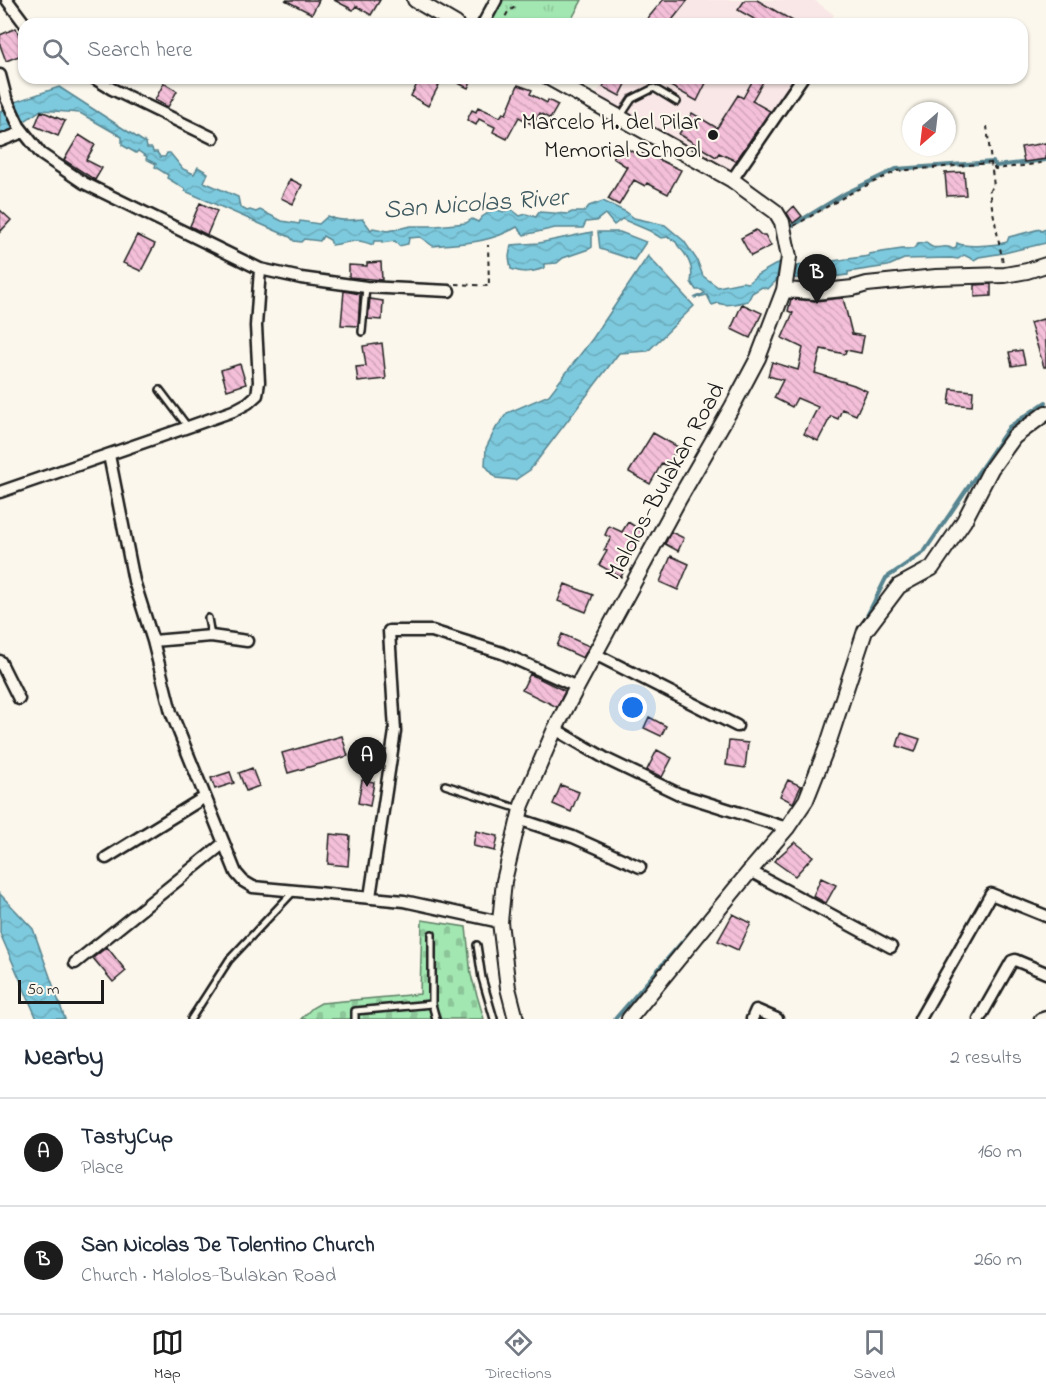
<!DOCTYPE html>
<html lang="en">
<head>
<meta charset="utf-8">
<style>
  body { margin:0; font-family:"Indie Flower",sans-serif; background:#f2f2f3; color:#1f2937 }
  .compass { position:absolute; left:902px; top:102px; width:54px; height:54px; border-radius:50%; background:#fff; box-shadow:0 2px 4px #0004; rotate:208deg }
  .scale { position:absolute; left:18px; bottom:15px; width:86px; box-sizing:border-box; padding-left:6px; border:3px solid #1c1c1c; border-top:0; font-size:16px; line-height:21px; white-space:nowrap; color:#1c1c1c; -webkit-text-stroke:4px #fbf7ec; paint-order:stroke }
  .you { position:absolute; left:633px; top:708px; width:21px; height:21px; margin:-15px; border:4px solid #fff; border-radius:50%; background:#1a73e8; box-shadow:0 0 0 9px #1a73e833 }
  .badge { display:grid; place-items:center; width:39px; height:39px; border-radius:50%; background:#1c1c1c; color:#fff; font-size:20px; font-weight:700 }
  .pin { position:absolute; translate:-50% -50px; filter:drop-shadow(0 2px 3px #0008) }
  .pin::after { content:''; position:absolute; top:32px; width:21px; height:18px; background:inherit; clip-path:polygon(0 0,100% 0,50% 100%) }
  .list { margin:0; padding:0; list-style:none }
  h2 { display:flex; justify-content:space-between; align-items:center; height:78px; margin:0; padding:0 24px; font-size:26px }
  h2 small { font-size:20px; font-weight:400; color:#747a83 }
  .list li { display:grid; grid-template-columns:39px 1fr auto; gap:18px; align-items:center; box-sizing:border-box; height:108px; padding:0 24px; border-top:2px solid #e0e1e3 }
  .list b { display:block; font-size:22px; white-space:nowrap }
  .list p { margin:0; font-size:20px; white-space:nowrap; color:#747a83 }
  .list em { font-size:20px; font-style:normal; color:#747a83 }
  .icon { flex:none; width:33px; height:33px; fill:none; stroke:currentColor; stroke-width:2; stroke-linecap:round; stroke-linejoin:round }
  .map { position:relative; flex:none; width:1046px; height:1019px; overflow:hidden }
  .search { position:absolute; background:#fff; box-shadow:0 2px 4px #0004; left:18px; right:18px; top:18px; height:66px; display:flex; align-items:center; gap:15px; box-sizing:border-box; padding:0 21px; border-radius:18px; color:#747a83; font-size:22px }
  .sheet { height:294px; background:#fff }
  nav { display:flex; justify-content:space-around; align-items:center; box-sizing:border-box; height:84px; border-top:2px solid #e0e1e3; background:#fff; font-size:16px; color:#747a83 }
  nav a { display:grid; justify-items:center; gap:3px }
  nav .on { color:#1c1c1c }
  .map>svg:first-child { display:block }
  .built { fill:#f9e6e6 }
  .cemetery { fill:url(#cemetery-stones); stroke:#5f8166; stroke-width:1.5 }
  .park { fill:url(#park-tufts); stroke:#5f8166; stroke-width:1.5 }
  .water { fill:url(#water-waves); stroke:#568490; stroke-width:1.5 }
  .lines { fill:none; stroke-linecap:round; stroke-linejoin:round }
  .stream { stroke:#568490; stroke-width:4 }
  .building { fill:url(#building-back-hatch); stroke:#1c1c1c; stroke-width:1.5 }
  .lane-casing { stroke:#1c1c1c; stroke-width:10 }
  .street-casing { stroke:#1c1c1c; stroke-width:15 }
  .secondary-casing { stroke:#1c1c1c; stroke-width:18 }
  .path { stroke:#1c1c1c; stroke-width:2; stroke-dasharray:4.5 4.5; stroke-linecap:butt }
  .lane { stroke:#fbf7ec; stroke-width:5 }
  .street { stroke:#fbf7ec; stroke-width:10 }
  .secondary { stroke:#fbf7ec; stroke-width:14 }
  .poi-dot { fill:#1c1c1c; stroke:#fbf7ec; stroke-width:2 }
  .labels { text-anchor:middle; stroke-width:4.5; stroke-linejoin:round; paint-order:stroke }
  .poi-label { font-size:24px; fill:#1c1c1c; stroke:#fbf7ec; text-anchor:end }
  .street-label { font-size:24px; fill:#1c1c1c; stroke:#fbf7ec }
  .water-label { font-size:26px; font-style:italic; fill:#3e5960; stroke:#fbf7ec }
</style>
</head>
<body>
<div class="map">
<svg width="1046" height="1019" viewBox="0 0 1046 1019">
  <defs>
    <pattern id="cemetery-stones" width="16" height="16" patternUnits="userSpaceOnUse" patternTransform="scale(1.5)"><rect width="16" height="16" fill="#a2e6b1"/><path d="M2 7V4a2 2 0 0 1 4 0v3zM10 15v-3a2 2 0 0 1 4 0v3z" fill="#8bc598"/></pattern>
    <pattern id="park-tufts" width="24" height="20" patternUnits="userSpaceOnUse" patternTransform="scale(1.5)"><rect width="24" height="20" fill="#a2e6b1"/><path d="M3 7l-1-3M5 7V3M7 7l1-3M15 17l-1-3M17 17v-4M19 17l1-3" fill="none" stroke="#8bc598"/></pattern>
    <pattern id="water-waves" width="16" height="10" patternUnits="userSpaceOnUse" patternTransform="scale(1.5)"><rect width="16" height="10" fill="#7dc9dd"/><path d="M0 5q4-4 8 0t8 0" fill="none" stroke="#6bacbd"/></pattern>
    <pattern id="building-back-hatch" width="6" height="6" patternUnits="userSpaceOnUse" patternTransform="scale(1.5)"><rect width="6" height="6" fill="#f4bfd9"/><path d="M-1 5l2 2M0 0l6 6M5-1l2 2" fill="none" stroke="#d1a4ba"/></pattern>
  </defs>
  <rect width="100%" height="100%" fill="#fbf7ec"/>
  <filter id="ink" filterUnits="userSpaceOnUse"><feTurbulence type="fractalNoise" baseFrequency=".0167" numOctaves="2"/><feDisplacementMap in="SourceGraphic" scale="12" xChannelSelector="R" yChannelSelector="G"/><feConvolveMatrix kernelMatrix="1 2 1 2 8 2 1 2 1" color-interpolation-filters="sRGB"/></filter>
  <g filter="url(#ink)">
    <path class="built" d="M666,0H814L834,15L827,24H648Z
      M607,78H801L735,175L595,95Z"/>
    <path class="cemetery" d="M422,920L466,927L471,975L484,1019H301L312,1008L321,1003L420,994Z"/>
    <path class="park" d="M500,0H582L569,24H485Z"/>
    <path class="water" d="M59,87L141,140L146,143L147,148H152L153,152H157L160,157H165L167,153H170L183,169L194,174L198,167L208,173L204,182L238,197L240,207L247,211L250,210L256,212L260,210L282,221L299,224L300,221L319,224L328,216C338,222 352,220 363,219L371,230L373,228L388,231L411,226H436L466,223L472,219L478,222L482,217L494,209L504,212L511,209L520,216L526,214L536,217L539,212L568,214L572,212H584L589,206L603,201L626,212L634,218L665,225L684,241L697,260L703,276L718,287L742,282L748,283L757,275L780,262L776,281L768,289L762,287L752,293L748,301C738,303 727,307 718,303L712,305L707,295L694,298L705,293L701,290H696L691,282C693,271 691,264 685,254C682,249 678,248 676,242L668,237L661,238L650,231L622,219L614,225L605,214L596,221L586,222L583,228H555L524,235L517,227C490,243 464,243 433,246L420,237L409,238L408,244L399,246L395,241L382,243V241H374L373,245C353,237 351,243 332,245L330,240L323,236L320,241L304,239L301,242L294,241L290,237L185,191V189L167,178L168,175L155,167L156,164L146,159L147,157L138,151L136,153L122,145V137L80,113L41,110L23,122L15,102Z
      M5,109L15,133L0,138V111Z
      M1040,229L1041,231L1046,229V243L1004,253L979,257L974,260L964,255L958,259L951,258L904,259L888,266L848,272V275L814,279L794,278L797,266L869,256V254L902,249H913L918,244L926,242C935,254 943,242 953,249L956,248L957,243C966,248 997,245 1007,242L1009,237Z
      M592,232V247L589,249L563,258L557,263L544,264V268C531,273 523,273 511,269L509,257L511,245L539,243Z
      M598,232H620L646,242L634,260L600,249Z
      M648,256L694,306L648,351L619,353L530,470L515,480L496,478L485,465L486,448L496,428L507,413L549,395L593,338Z
      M0,894L33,929L65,1019H37L0,933Z"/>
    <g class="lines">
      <path class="stream" d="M793,225L846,193L896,169L993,162L996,166L1046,160
        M864,622L886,578L924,552L1009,427L1046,402
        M615,1019L715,904"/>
    </g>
    <path class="building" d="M285,0H319L312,14Z
      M334,0H380L371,15L356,6L353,10Z
      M663,0H688L669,24H643Z
      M745,0H757L798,24H763L738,10Z
      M16,28L24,47V54L6,61L0,45V35Z
      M420,78H427L439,85L428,106L411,96Z
      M448,78H473L468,88Z
      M608,78H629L620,96L603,87Z
      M656,78H697L706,83L697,101Z
      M754,78H765L752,101L770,111L736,161L719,153L716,157L679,134L692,113L717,128L738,95L743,98Z
      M164,83L177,91L168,107L155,100Z
      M518,85L532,90L530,94L547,103L548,100L558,105L550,119L540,113L533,125L519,117L507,139L493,132L495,127L479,119L476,125L467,120L472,110L476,112L478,107L500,117L503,113L506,114Z
      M41,111L65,121L58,136L35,126Z
      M79,135L95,145L86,160L102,168L95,180L64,160Z
      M1046,143V159L1024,162L1021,147Z
      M621,145L641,157L643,152L681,170L668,194L647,183L645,186L634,180L619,205L608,199L627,167L613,158Z
      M964,172L966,195L947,196L945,173Z
      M290,179L302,185L293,204L281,198Z
      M200,203L217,211L207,235L190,226Z
      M794,206L802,216L793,223L787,213Z
      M0,210L11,220L0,232Z
      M756,230L761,235H765L771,246L751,256L741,238Z
      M137,235L155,244L141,271L123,263Z
      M381,262L382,280L349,277V265L367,266V263Z
      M991,284V296L975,297V285Z
      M344,291L360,294L358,326L341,325Z
      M843,298L852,334L864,336L861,353L846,350L845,354L821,349L815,373L854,385L867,391L856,415L842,409L838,419L831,416L818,441L804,434L818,407L797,398L792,407L774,398L783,380L768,376L772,362L798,370L803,348L782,338L793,313L788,311L791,299L815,301Z
      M370,299L383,301L382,320L368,319Z
      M742,304L762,313L750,338L731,329Z
      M1043,319L1046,329V367H1044L1030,323Z
      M382,343L386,379L358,382L356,367L366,366L363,346Z
      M1022,350L1025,364L1012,366L1009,352Z
      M240,364L246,384L227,390L221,370Z
      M951,389L973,391L972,406L949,404Z
      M653,433L678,447L667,466L662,463L650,484L629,472Z
      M628,522L645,533L633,552L621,577L599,565L607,551L604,550L611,538L605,535L609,526L622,532Z
      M671,532L684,538L678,551L665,544Z
      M671,556L689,564L678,590L660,582Z
      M565,584L593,595L586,612L558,601Z
      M562,634L589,646L583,658L557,646Z
      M530,674L565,691L557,707L522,690Z
      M649,717L666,726L661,736L644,728Z
      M901,733L920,739L915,752L897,746Z
      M342,736L348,756L288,773L282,753Z
      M729,741L748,743L745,768L726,765Z
      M657,750L672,758L662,777L647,770Z
      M252,768L259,786L246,791L239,773Z
      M230,772L234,783L215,789L211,778Z
      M362,780L374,782L370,806L358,803Z
      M788,780L801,786L793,803L780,796Z
      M561,785L579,792L571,812L553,804Z
      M476,831L498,836L495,851L473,846Z
      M330,834L350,836L348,866L328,864Z
      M795,842L813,856L795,876L774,861Z
      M821,878L836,885L826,903L813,896Z
      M733,914L751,923L738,950L718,941Z
      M107,947L126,971L113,982L93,958Z"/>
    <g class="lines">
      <defs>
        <path id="lane" d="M620,117L632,99L654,88L677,102
          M362,332L366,287
          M160,390L188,427
          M208,618L211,636
          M445,785L519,809
          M432,934V1004L436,1019
          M477,945L482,978L494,1019
          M191,1019L229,960L293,892
          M355,1019V1011L432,1004"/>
        <path id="street" d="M7,0L25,24
          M483,24L496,0
          M0,75L6,98L19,126L41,154L84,183L260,269L301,278L366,287L449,291
          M94,78L112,89L213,138
          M0,141L23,132
          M732,180L802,78
          M109,455L134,581L153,641L171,712L236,873L243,881L253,887L404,901L500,922
          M0,492L188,427L233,411L248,403L257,395L259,382L256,326L260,269
          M153,641L211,636L247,641
          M595,654L737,726
          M0,661L19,699
          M555,729L608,760L679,794L787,828
          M518,819L573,837L640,867
          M106,858L205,797
          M750,871L891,947
          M370,897L395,731L389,631H432L502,653L577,687
          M75,963L224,843
          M752,1019L756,1010L777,1019
          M920,1019L991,894L1046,916
          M979,1019L1012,961L1015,960L1046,973
          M1040,1019L1046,1017"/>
        <path id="secondary" d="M415,0L456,24
          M784,290L815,292L853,288L867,284L936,277L1005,275L1027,271L1046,265
          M516,1019L508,988L500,922L504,881L522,805L555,729L577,687L679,499L732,407L758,358L784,290L789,257L782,222L776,212L732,180L549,78
          M629,1019L750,871L787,828L806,800L827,747L865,631L899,586L932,568L964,521L991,469L1014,437L1046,413"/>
      </defs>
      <use href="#lane" class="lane-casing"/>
      <use href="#street" class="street-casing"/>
      <use href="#secondary" class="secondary-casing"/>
      <path class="path" d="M543,22V24
        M501,24L508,12L515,7
        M987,126L991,163L994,186L989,191L1003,263
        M794,226L851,193L897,171L991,163L995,169L1022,166L1046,162
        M456,284L489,286L488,245"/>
      <use href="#lane" class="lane"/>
      <use href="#street" class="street"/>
      <use href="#secondary" class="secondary"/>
    </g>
  </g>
  <circle class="poi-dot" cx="713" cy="135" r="6"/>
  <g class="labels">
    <g class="poi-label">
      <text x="701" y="129">Marcelo H. del Pilar<tspan x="701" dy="28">Memorial School</tspan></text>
    </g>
    <g class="street-label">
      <text transform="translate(664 481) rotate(-61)" y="8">Malolos-Bulakan Road</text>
    </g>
    <g class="water-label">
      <text transform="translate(475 202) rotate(-4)" y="9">San Nicolas River</text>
    </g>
  </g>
</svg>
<svg class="compass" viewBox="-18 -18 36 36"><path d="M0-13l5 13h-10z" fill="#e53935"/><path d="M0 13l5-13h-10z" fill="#747a83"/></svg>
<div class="scale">50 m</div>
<div class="you"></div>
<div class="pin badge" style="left:367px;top:787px">A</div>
<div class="pin badge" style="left:817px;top:304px">B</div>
<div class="search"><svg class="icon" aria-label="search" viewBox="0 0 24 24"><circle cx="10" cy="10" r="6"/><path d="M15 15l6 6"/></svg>Search here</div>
</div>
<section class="sheet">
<h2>Nearby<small>2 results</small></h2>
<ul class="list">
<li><span class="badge">A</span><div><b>TastyCup</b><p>Place</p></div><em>160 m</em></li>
<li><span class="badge">B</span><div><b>San Nicolas De Tolentino Church</b><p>Church · Malolos-Bulakan Road</p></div><em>260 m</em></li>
</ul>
</section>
<nav>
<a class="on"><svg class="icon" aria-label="map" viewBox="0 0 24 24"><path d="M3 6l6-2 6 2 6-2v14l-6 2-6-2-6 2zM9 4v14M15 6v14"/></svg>Map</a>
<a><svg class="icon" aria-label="directions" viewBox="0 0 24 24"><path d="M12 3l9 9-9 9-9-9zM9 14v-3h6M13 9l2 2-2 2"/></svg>Directions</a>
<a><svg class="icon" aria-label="saved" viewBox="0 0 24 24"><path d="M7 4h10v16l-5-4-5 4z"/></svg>Saved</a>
</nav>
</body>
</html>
